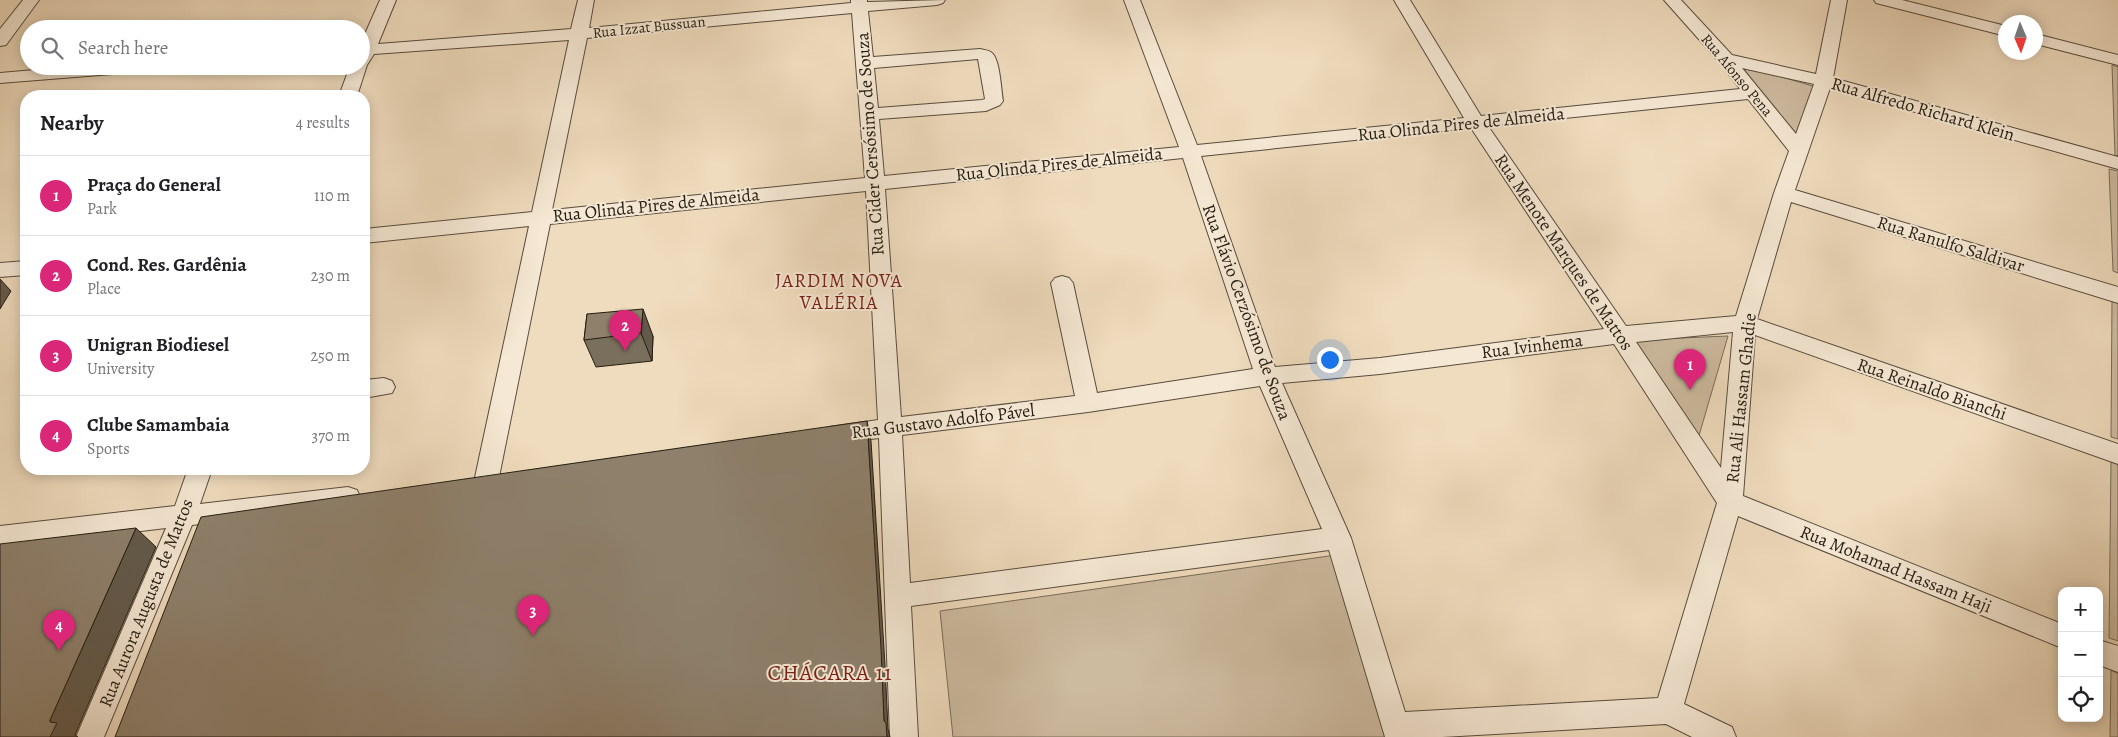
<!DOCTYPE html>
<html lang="en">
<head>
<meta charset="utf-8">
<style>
  body { margin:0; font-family:Alegreya,serif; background:#f6f6f6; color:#202124 }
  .controls { position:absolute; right:15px; bottom:15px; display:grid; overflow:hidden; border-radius:10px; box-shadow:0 2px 12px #0003 }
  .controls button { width:45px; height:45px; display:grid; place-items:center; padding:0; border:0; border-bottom:1px solid #e0e0e0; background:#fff; color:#202124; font:25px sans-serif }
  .compass { position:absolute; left:1998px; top:15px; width:45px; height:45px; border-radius:50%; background:#fff; box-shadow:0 2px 12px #0003; rotate:178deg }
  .you { position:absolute; left:1329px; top:359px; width:18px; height:18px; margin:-12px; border:4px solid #fff; border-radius:50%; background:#1a73e8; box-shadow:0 0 0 8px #1a73e833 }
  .badge { display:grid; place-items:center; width:32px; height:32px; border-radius:50%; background:#db2777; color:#fff; font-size:16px; font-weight:700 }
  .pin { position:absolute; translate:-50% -41px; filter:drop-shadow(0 1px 2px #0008) }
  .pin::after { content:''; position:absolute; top:26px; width:18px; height:15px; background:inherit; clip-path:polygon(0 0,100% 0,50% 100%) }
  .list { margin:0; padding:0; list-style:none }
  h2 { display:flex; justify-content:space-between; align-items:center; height:65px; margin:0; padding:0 20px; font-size:21px }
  h2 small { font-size:16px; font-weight:400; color:#757577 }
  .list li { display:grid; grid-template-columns:32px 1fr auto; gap:15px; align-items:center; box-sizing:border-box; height:80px; padding:0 20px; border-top:1px solid #e0e0e0 }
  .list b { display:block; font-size:19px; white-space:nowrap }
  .list p { margin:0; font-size:16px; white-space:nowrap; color:#757577 }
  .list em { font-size:16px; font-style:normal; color:#757577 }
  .icon { flex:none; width:28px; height:28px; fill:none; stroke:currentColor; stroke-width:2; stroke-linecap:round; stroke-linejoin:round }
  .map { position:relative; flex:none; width:2118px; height:737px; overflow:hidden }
  .search { position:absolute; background:#fff; box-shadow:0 2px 12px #0003; left:20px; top:20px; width:350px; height:55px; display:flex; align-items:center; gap:12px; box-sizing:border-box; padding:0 18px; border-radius:28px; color:#757577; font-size:19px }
  .panel { position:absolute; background:#fff; box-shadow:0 2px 12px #0003; left:20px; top:90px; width:350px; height:385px; border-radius:20px }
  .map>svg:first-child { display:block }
  .green { fill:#cdbba0; stroke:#796c59 }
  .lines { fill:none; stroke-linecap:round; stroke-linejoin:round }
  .minor-casing { stroke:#584c3d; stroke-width:2 }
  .minor { fill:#f5e8d4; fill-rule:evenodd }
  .wall { fill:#7a6e5c; stroke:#251d12 }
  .shaded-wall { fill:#635a4b; stroke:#251d12 }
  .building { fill:#8e806b; stroke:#251d12 }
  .labels { text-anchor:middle; stroke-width:4; stroke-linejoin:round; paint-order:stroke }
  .far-street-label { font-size:15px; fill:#251d12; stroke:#f5e8d4 }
  .street-label { font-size:18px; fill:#251d12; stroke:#f5e8d4 }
  .neighbourhood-label { font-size:19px; letter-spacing:1px; fill:#7a1f14; stroke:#f5e8d4 }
  .near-neighbourhood-label { font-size:22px; letter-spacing:1px; fill:#7a1f14; stroke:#f5e8d4 }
</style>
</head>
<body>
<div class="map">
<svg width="2118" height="737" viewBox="0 0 2118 737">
  <rect width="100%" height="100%" fill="#efdbbd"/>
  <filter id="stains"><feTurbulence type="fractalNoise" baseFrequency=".004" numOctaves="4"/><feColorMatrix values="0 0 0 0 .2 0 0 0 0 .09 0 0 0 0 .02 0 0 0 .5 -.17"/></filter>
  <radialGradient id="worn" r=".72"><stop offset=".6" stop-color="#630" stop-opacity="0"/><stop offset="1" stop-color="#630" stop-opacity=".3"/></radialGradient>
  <path class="green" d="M1738,64L1816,87L1800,143Z
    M2112,65L2118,67V156L2115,155Z
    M2109,169L2118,171V273L2113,271Z
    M2112,298L2118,300V439L2111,437Z
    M1728,336L1698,439L1635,340Z
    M2111,460L2118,462V641L2109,638Z
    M1336,555L1405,737H953L940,611Z
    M2111,670L2118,674V737H2110Z"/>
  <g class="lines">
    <defs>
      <path id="minor" d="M23,0H39L6,45L0,46V29Z
        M380,0H396L378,44L571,29L578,0H594L589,28L851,3V0H867V2L945,0L943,3L937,5L868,11L873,57L980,49C984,50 989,50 992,53C1000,60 1001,89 1003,101L1000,105L986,111L879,119L884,176L1179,147L1124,0H1140L1197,145L1464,118L1394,0H1410L1481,116L1740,89L1720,63L1664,0H1681L1732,55L1816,74L1831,0H1847L1833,78L2118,157V169L1830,88L1795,190L2118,287V303L1791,202L1757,319L2118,444V464L1755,335L1743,496L2062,624V648L1738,516L1684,704L1732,727L1736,737H1692L1666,724L1442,737H1385L1329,550L911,606L918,737H890L879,438L838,443L830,441L826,434L830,427L878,420L866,191L550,224L498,482L495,489L486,492L477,489L474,482L529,226L364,243V229L532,212L569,40L374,54L367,65L357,96H339L350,66H361V43ZM852,13L865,178L552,210L587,38ZM978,59L985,99L982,100L878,108L874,68ZM1742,68L1814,84L1796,134ZM1748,99L1789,151L1774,193L1736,316L1626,326L1488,126ZM1471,128L1604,329L1380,358L1275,367L1201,156ZM1183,158L1253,369L1097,393L1073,283L1069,278L1062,276L1055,278L1051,283L1075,396L901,417L885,189ZM1733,332L1721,468L1636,342ZM1614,344L1717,503L1658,698L1405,712L1351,538L1282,383L1380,374ZM1260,386L1322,529L910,583L902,435L1088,412Z
        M1874,0H1902L2006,26V36L1876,3Z
        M2036,34L2118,55V65L2036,44Z
        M81,66H159L156,70L150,71L0,83V73Z
        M26,261V275L0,277V263Z
        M384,378L392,381L395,387L392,393L364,398V380Z
        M188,469H212L200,504L348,487L357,490L360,497L357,504L348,507L192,525L104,737H76L166,528L0,548V526L175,506Z
        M2099,640L2118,646V672L2099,665Z"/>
    </defs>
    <use href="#minor" class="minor-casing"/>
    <use href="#minor" class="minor"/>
  </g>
  <path class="wall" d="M587,314L653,336L652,361L596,367L584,340Z"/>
  <path class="shaded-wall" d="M0,279L11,291L0,309Z
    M643,309L653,336L652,361L641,333Z
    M867,421L871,441L885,665L888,729L890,737H887L884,721Z
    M136,528L156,547L75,735L78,737H50V720Z"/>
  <path class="building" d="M643,309L641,333L584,340L587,314Z
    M867,421L881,648L884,721L886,723L887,737H115L201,517Z
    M136,528L50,720V722L57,723L50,737H0V544Z"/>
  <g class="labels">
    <g class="far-street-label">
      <text transform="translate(649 27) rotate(-6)" y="5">Rua Izzat Bussuan</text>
      <text transform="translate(1737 75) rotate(50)" y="5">Rua Afonso Pena</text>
    </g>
    <g class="street-label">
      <text transform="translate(1923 109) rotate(16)" y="6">Rua Alfredo Richard Klein</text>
      <text transform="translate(1461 124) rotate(-6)" y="6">Rua Olinda Pires de Almeida</text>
      <text transform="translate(870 144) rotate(-94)" y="6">Rua Cider Cersósimo de Souza</text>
      <text transform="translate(1059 164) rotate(-6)" y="6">Rua Olinda Pires de Almeida</text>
      <text transform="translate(656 205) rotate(-6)" y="6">Rua Olinda Pires de Almeida</text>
      <text transform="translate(1951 244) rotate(17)" y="6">Rua Ranulfo Saldivar</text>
      <text transform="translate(1564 252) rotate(56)" y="6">Rua Menote Marques de Mattos</text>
      <text transform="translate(1247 312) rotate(70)" y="6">Rua Flávio Cerzósimo de Souza</text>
      <text transform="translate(1532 346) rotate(-7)" y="6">Rua Ivinhema</text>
      <text transform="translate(1932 389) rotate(19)" y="6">Rua Reinaldo Bianchi</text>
      <text transform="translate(1741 398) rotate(-84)" y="6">Rua Ali Hassam Ghadie</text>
      <text transform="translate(943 421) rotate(-7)" y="6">Rua Gustavo Adolfo Pável</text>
      <text transform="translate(1896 569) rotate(22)" y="6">Rua Mohamad Hassam Haji</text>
      <text transform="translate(146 603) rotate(-68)" y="6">Rua Aurora Augusta de Mattos</text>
    </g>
    <g class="neighbourhood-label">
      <text x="839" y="287">JARDIM NOVA<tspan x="839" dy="22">VALÉRIA</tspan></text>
    </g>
    <g class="near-neighbourhood-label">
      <text x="830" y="680">CHÁCARA 11</text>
    </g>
  </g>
  <rect width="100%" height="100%" filter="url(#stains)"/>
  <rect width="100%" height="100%" fill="url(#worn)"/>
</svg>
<div class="controls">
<button>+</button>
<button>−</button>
<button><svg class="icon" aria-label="locate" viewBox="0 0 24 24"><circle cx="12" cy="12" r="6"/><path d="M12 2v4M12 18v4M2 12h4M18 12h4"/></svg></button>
</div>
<svg class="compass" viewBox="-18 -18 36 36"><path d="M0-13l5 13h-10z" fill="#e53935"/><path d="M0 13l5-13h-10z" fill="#757577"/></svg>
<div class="you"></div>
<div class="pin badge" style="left:1690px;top:390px">1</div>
<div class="pin badge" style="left:625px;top:351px">2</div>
<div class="pin badge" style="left:533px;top:636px">3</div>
<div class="pin badge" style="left:59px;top:651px">4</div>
<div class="search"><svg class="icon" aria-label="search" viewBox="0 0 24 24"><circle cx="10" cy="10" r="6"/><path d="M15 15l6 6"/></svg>Search here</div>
<section class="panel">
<h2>Nearby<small>4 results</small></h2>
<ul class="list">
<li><span class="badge">1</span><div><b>Praça do General</b><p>Park</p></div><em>110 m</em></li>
<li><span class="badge">2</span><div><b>Cond. Res. Gardênia</b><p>Place</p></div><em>230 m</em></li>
<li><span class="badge">3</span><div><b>Unigran Biodiesel</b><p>University</p></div><em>250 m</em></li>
<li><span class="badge">4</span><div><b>Clube Samambaia</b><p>Sports</p></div><em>370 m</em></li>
</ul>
</section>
</div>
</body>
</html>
